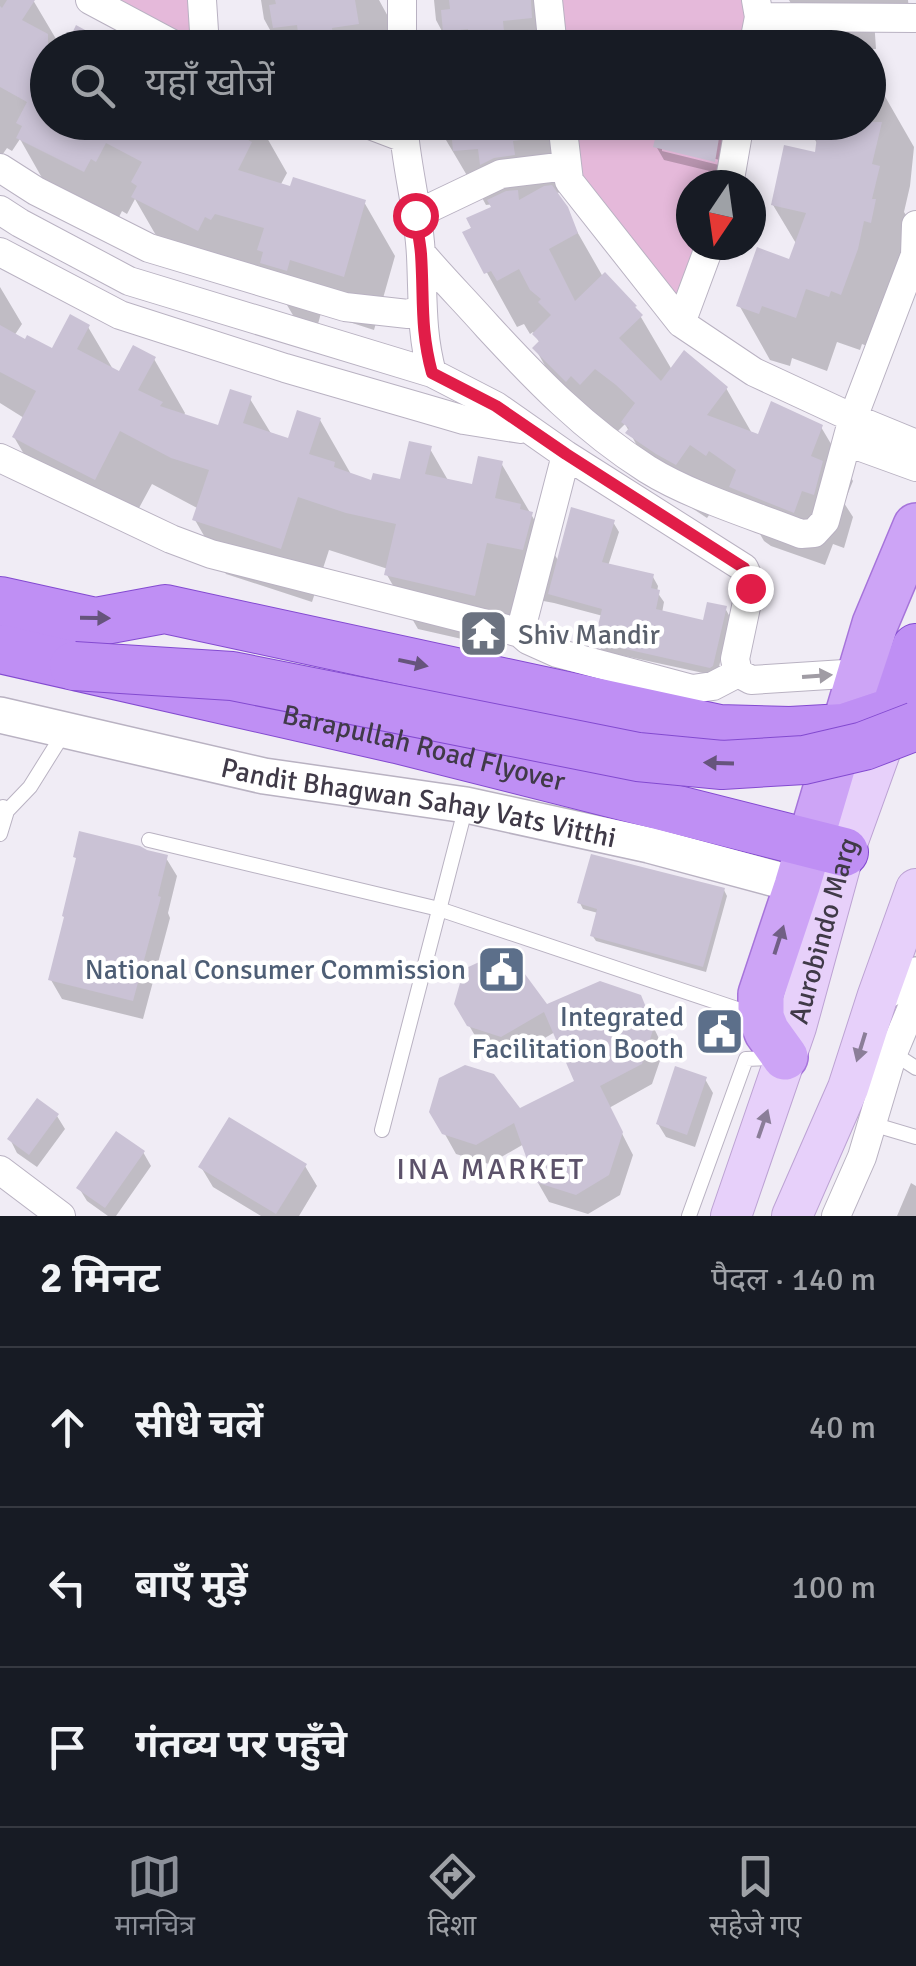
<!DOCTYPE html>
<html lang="hi">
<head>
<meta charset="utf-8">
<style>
  body { margin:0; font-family:Signika,"Noto Sans Devanagari",sans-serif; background:#20242c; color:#f1f3f6 }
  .compass { position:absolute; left:676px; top:170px; width:90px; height:90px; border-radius:50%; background:#171b24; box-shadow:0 5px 15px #0003; rotate:193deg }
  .stop { position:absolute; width:30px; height:30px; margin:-22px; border:8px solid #e11d48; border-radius:50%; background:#fff }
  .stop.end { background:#e11d48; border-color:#fff; box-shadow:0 2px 10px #0008 }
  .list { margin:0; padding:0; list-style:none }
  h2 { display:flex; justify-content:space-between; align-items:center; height:130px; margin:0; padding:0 40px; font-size:42px }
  h2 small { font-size:32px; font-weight:400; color:#9ea1a6 }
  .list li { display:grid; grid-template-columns:65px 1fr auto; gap:30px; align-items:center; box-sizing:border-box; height:160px; padding:0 40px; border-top:2px solid #363941 }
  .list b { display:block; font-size:38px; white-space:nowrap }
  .list em { font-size:32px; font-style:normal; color:#9ea1a6 }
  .icon { flex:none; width:55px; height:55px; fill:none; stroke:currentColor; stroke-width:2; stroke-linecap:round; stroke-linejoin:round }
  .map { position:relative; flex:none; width:916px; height:1216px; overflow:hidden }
  .search { position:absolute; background:#171b24; box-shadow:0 5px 15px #0003; left:30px; right:30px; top:30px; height:110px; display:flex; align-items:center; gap:25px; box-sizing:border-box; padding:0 35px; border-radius:55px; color:#9ea1a6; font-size:38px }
  .sheet { height:610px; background:#171b24 }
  nav { display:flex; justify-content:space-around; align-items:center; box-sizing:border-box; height:140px; border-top:2px solid #363941; background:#171b24; font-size:28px; color:#9ea1a6 }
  nav a { display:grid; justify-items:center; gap:5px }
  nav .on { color:#8c9099 }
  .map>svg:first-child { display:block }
  .green { fill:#e5b9da }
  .shadow { fill:#0003 }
  .building { fill:#cac2d5 }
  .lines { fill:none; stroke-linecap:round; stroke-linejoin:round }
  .service-casing { stroke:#b9b2c2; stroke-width:16 }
  .minor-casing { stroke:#b9b2c2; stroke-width:30 }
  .tertiary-casing { stroke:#b9b2c2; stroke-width:38 }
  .secondary-casing { stroke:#bca2d3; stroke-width:42 }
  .primary-casing { stroke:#a674da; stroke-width:48 }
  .trunk-casing { stroke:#834ad0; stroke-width:50 }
  .service { stroke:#fff; stroke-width:14 }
  .minor { stroke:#fff; stroke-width:28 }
  .tertiary { stroke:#fff; stroke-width:35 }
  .secondary { stroke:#e7d0fa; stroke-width:40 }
  .primary { stroke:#cda4f6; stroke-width:45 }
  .trunk { stroke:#bf8ff4; stroke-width:48 }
  .trunk-bridge-casing { stroke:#834ad0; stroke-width:50; stroke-linecap:butt }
  .trunk-bridge { stroke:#bf8ff4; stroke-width:48 }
  .oneway { fill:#66547c }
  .oneway2 { fill:#a09ca4 }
  .oneway3 { fill:#715f85 }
  .oneway4 { fill:#8b7e98 }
  .route { stroke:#e11d48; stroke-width:12 }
  .labels { text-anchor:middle; stroke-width:9; stroke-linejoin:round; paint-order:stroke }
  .worship-label { font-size:28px; fill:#5b616d; stroke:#fff; text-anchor:start }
  .street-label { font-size:28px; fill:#403a48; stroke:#fff }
  .service-label { font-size:28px; fill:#4e5e75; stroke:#fff; text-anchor:end }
  .neighbourhood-label { font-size:30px; letter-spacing:2.5px; fill:#5c526a; stroke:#fff }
</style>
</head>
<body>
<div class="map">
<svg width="916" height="1216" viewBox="0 0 916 1216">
  <rect width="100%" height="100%" fill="#f0ecf5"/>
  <path class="green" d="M105,0H193L194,47Z
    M558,0H748L745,47H563Z
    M572,123H733L723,185H691V245H704L680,310L578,176Z"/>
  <path class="shadow" d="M0,0H33L59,44L68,46L116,48H48V122H258L287,173L280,186L364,202L395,256L374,330L321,313L318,324L294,317L269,274L165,251L135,199L127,214L122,211L115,225L50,192L20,139L12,151L7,148L0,158Z
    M261,0H379L391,22L395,48H280L264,19Z
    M434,0H554L564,17L566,39L563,48H451L436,20Z
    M789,0H908L909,10L874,19L876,49L796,48L797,37L811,39Z
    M868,80L876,92L883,93L914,147L910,186L904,212L910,222L903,251L872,348L862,344L860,350L837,342L827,371L792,358L790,366L770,360L739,305L791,262L797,245L773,205L817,155L818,145L805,122H868Z
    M444,122H566L576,191L555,193L603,277L605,275L635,307L672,370L726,388L753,435L821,427L853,481L844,503L853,517L844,548L833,544L825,565L771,546L764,541L742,503L722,497L707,518L660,487L625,424L612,437L566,403L535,348L540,343L533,332L530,334L524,324L517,327L465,233L502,203L486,205L480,194H478L446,140Z
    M719,135L727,148L724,161L662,146V151L723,166L722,174L664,160L656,146Z
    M0,287L22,324L14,336L53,351L88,327L114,371L120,375L154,359L185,413L183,417L219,429L250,399L272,435L290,441L320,420L352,476L373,484L402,482L430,449L449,482L474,487L501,463L559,562L613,522L619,532L608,566L653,577L658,586L657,592L664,602L662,613L705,623L725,608L730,617L717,676L602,651L597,641L603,616L554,603L517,596L506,649L418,629L387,575L388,569L329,550L312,602L226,574L195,520L199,509L152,484L126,532L46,492L14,437L24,418L0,403Z
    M166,858L177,876L168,913L170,918L143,1019L62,999L51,980Z
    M724,890L727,896L706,972L596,941L592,935L598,913L583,909L580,903Z
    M639,997L664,1049L652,1084L609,1108L633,1155L620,1195L588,1214L549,1202L537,1181L524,1144L489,1164L456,1154L432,1111H519L577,1082L555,1032L514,1056L481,1046L456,1003L547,1007Z
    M705,1079L713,1093L695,1147L666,1137L658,1124Z
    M57,1116L65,1129L37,1167L17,1153L10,1139Z
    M143,1152L151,1166L116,1216H108L87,1201L79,1188Z
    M305,1166L317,1186L299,1216H261L213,1187L201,1167Z
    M911,1183L916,1186V1216H897Z"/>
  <path class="building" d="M7,0H35L22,20L48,34V122H208L223,131L228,122H255L246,139L252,142L238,170L290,186L293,177L366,200L344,277L290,260L287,271L260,263L263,252L257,250L264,228L215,214L211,220L205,217L198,231L131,197L137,186L131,182L142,162L106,143L96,162L91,159L84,172L16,138L22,126L16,123L27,102L0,87V6L2,8Z
    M275,0H355L359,24L332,28L335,48H300L297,25L273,28L269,5L276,4Z
    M449,0H531L532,18L503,21L505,43L498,44V48H470L468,29L443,32L441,10L450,9Z
    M76,25L118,48H65Z
    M459,122H545L546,137L513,141L515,155L494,158L480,165L478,149L453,151L451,129L460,128Z
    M659,122H680L720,132L715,162L653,147Z
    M819,122H882L872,164L880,166L872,199H876L871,223L864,221L858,249L841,295L831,291L829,297L806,289L796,318L762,306L759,314L736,306L757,247L789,259L806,213L771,205L784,145L815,152Z
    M552,185L568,207L578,233L549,249L575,301L605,272L637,306L635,307L643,315L619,338L661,381L684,350L728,387L707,415L758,434L771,401L823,425L811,456L823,461L814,495L802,491L794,513L729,487L736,470L709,451L706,456L690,445L676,465L656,454L625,433L629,428L621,422L635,403L616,385L595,369L580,385L571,376L566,382L532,348L539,341L532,334L551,315L538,302L541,299L530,290L519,269L497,281L491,271L484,274L462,232L471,228L466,218L491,207L487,200L506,191L518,190L519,200L544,186Z
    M70,314L90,325L77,349L119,371L133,345L156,357L138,390L163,402L160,406L218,425L230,389L252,396L243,423L288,438L297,410L321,418L309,454L335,462L334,467L371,480L373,473L400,479L409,441L432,446L425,474L472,484L478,456L503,461L495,498L521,504L520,509L533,512L523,550L487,543L475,596L384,575L396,524L346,513L298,497L281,549L192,520L209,470L171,458L120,431L95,480L42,453L12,437L36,391L0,372V325L25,339L27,335L52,348Z
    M571,507L615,520L602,562L654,574L651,588L660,590L656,609L703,620L707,602L727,606L713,666L710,668L594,642L602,609L548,594Z
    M79,831L140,846L147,850L168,855L158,896L161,897L133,1001L48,980L64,917L62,916L76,858L73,857Z
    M591,854L725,888L703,967L590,936L597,909L577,903Z
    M490,957L519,966L547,1004L600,981L641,995L654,1027L642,1064L600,1086L623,1132L609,1175L576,1195L535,1182L514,1123L476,1145L442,1134L429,1112L439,1078L465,1065L494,1074L520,1108L574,1081L544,1012L501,1037L467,1026L454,1004L464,969Z
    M675,1066L707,1077L687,1135L656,1124Z
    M37,1098L59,1114L29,1155L7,1139Z
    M229,1117L307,1164L276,1214L198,1167Z
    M116,1131L145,1151L105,1208L76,1188Z"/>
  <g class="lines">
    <defs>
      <path id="service" d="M7,811L30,787L65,731
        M0,834L7,811L3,807
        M149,840L439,909L755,1015
        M893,1053L916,1068
        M872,1124L916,1137
        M382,1130L466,806
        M689,1216L746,1059L773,1058"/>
      <path id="minor" d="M90,0L180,48
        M402,0V48
        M548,0L553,48
        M759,17L916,18
        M200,48L204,31L202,0
        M753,48L759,17L756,0
        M362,122L404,138
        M403,122C406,167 419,211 421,256C423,296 421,334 432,373
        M562,122L569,181L681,323
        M0,168L36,191L149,248L345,307L408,314L421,310
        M729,185L740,122
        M0,210L20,223L129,281L432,373L496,406L566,455L744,568L749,579L750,588L735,659L738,673L751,680L860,673
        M415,215L501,174L567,166
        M710,245L681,323L754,372L853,418L916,444
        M0,252L120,315L285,368L423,408L464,420L521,429
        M421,253C442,278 466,302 488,327C537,380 584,429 647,469C690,496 753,515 801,534L814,533L825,521L853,418L915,255L916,225
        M847,442L916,467
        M0,458L171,539L211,554L499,627L520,633L528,640L557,653L692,689L713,686L738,673
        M520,633L566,455
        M0,1170L61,1216
        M836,1216L862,1157L893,1053L916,998"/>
      <g id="tertiary">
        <path id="s1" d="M0,715L264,776L466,805L649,845L820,891"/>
        <path d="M878,995L916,975"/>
      </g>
      <g id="secondary">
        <path id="s2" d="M731,1216L796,1027L844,852L893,716"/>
        <path d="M792,1216L848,1088L878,995L916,889"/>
      </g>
      <path id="primary" d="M785,1057L767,1032L761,1017V994L797,886L875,624L916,526"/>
      <g id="trunk">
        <path d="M0,601L95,622L165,609L719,729L790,731L844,728L895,711L916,648"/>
        <path id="s3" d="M0,649L397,739L844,852"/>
      </g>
    </defs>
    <use href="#service" class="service-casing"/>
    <use href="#minor" class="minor-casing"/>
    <use href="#tertiary" class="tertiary-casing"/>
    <use href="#secondary" class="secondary-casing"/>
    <use href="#primary" class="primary-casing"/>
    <use href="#trunk" class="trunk-casing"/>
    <use href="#service" class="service"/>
    <use href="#minor" class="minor"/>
    <use href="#tertiary" class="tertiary"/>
    <use href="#secondary" class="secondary"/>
    <use href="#primary" class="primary"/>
    <use href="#trunk" class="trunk"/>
    <defs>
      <path id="trunk-bridge" d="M74,666L232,676L638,757L722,765L804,760L864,746L916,726"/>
    </defs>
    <use href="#trunk-bridge" class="trunk-bridge-casing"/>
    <use href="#trunk-bridge" class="trunk-bridge"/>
  </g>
  <defs><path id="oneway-solid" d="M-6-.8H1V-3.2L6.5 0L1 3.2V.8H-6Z" transform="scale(2.5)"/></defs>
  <g class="oneway">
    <use href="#oneway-solid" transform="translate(95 618) rotate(1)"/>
    <use href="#oneway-solid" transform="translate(413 663) rotate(12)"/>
    <use href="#oneway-solid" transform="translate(719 763) rotate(-178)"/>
  </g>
  <use class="oneway2" href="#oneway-solid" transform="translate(817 676) rotate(-4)"/>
  <use class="oneway3" href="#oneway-solid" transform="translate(779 940) rotate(-72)"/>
  <g class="oneway4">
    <use href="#oneway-solid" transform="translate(861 1047) rotate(107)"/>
    <use href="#oneway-solid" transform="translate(763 1124) rotate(-71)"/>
  </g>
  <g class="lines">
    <path class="route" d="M415,215C417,228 420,241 421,254C424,298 420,329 432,373L496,406L566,454L744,568L750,578V588"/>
  </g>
  <defs>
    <symbol id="temple-square" viewBox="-11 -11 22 22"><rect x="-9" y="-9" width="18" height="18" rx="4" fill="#6b7280" stroke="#fff"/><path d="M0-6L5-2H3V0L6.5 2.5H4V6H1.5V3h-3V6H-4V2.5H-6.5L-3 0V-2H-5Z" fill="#fff"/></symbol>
    <symbol id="civic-square" viewBox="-11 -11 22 22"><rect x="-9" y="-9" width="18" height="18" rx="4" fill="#5c6f8a" stroke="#fff"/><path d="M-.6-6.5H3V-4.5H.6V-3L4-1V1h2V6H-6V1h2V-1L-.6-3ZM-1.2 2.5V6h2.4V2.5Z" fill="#fff"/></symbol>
  </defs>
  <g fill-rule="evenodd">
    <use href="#temple-square" x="456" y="606" width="55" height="55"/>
    <use href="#civic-square" x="474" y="942" width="55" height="55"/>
    <use href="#civic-square" x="692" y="1004" width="55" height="55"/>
  </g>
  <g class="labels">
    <g class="worship-label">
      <text x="518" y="644">Shiv Mandir</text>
    </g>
    <g class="street-label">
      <text dy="10" stroke="none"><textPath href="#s3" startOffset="435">Barapullah Road Flyover</textPath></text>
      <text dy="10" stroke="none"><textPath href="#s1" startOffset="428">Pandit Bhagwan Sahay Vats Vitthi</textPath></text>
      <text dy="10" stroke="none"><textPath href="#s2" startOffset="300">Aurobindo Marg</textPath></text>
    </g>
    <g class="service-label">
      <text x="466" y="979">National Consumer Commission</text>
      <text x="684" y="1026">Integrated<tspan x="684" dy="32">Facilitation Booth</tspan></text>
    </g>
    <g class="neighbourhood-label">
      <text x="491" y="1179">INA MARKET</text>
    </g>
  </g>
</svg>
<svg class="compass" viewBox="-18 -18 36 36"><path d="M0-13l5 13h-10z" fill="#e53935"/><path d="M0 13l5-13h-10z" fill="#9ea1a6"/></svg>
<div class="stop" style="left:415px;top:215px"></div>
<div class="stop end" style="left:750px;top:588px"></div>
<div class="search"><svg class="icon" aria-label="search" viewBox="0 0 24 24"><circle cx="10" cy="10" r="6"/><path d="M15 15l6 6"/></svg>यहाँ खोजें</div>
</div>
<section class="sheet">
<h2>2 मिनट<small>पैदल · 140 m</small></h2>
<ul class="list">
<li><svg class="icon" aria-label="ahead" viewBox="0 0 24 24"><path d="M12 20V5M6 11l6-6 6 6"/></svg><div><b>सीधे चलें</b></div><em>40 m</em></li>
<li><svg class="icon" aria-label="left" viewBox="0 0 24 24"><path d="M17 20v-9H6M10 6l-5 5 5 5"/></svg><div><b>बाएँ मुड़ें</b></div><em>100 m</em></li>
<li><svg class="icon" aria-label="arrive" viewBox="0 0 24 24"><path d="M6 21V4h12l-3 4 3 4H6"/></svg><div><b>गंतव्य पर पहुँचे</b></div></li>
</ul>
</section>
<nav>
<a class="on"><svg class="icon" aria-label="map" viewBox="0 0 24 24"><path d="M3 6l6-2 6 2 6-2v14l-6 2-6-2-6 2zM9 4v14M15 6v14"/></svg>मानचित्र</a>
<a><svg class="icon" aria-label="directions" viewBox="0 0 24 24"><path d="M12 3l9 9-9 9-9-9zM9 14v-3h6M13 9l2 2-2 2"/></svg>दिशा</a>
<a><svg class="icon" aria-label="saved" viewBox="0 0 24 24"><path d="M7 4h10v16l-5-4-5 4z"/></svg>सहेजे गए</a>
</nav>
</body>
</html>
